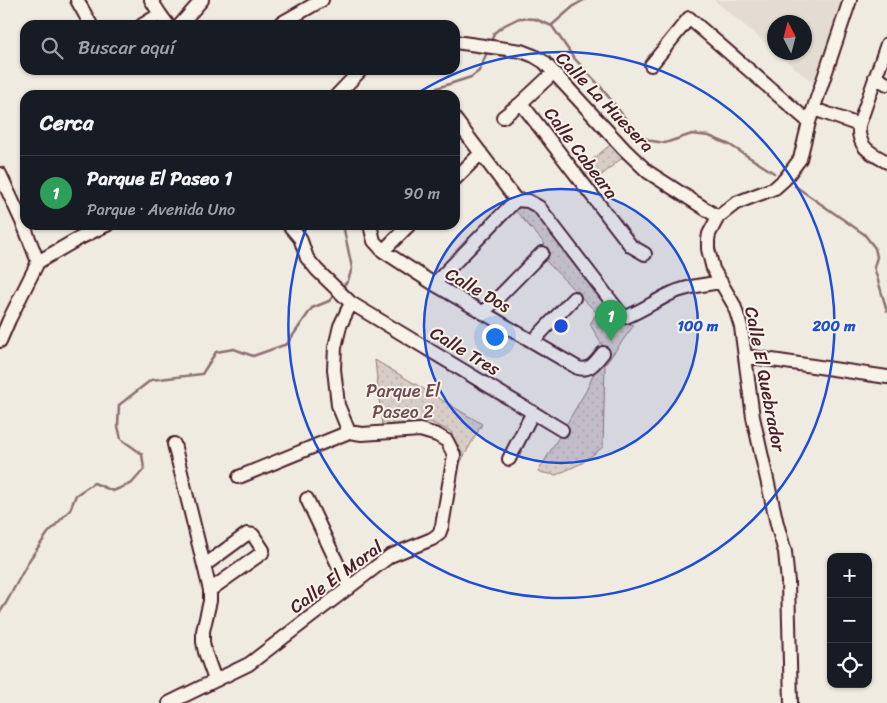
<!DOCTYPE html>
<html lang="es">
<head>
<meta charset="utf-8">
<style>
  body { margin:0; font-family:Sriracha,sans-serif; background:#242831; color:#f1f3f6 }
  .controls { position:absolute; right:15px; bottom:15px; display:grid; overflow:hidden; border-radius:10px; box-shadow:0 1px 4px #0004 }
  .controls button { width:45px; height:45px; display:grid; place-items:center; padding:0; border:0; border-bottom:1px solid #363941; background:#171b24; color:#f1f3f6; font:25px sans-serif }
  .compass { position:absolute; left:767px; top:15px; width:45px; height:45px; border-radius:50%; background:#171b24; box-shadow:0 1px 4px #0004; rotate:354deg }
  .you { position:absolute; left:494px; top:336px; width:18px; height:18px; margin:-12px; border:4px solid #fff; border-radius:50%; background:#1a73e8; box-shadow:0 0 0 8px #1a73e833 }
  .badge { display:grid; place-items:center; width:32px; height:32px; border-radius:50%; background:#8c9099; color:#fff; font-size:16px; font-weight:700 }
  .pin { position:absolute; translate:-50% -41px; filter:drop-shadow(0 1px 2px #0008) }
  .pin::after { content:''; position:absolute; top:26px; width:18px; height:15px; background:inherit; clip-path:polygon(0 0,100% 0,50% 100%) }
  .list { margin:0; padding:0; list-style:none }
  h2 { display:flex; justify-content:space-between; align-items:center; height:65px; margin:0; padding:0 20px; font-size:21px }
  h2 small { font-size:16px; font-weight:400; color:#9ea1a6 }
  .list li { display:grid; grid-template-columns:32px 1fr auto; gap:15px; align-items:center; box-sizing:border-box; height:75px; padding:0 20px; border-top:1px solid #363941 }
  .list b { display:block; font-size:19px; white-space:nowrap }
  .list p { margin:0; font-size:16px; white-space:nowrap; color:#9ea1a6 }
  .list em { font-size:16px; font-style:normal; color:#9ea1a6 }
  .icon { flex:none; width:28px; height:28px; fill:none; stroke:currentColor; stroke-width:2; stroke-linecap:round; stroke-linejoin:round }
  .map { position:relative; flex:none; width:887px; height:703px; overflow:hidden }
  .search { position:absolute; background:#171b24; box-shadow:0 1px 4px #0004; left:20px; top:20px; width:440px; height:55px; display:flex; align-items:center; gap:12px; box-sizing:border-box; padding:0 18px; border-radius:15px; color:#9ea1a6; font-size:19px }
  .panel { position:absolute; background:#171b24; box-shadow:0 1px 4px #0004; left:20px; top:90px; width:440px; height:140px; border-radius:15px }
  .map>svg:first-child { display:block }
  .built { fill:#e3dcd2 }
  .park { fill:url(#park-dots); stroke:#917678 }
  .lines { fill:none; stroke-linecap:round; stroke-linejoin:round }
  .stream { stroke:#8b6f72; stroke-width:2.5 }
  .minor-casing { stroke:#4a1f2b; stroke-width:16 }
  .minor { stroke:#f7f3e8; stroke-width:12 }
  .ring { fill:none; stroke:#1d4ed8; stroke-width:2.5 }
  .labels { text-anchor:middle; stroke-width:4; stroke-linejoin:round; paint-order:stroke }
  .street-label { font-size:18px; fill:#4a1f2b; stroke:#f7f3e8 }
  .park-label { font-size:18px; fill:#6e4a52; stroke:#f7f3e8 }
  .centre { fill:#1d4ed8; stroke:#f7f3e8; stroke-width:2.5 }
  .ring-label { font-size:15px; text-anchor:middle; font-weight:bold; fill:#1d4ed8; stroke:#f7f3e8; stroke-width:4; stroke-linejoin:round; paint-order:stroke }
</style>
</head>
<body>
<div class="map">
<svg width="887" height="703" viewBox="0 0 887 703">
  <defs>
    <pattern id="park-dots" width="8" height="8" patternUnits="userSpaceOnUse" patternTransform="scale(1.25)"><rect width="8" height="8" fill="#d8cdc6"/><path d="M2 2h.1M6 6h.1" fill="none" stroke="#bbb0aa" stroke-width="1.8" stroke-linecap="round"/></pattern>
  </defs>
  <rect width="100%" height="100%" fill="#f0ebe0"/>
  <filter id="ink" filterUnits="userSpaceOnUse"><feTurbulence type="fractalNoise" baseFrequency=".02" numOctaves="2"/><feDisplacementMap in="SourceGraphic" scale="10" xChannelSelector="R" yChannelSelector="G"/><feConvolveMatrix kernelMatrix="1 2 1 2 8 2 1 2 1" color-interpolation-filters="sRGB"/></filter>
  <g filter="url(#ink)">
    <path class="built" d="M714,0H845L815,84L777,53L804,52V22H774V50Z"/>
    <path class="park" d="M610,145L623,157L590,185L579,171Z
      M520,205L533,208L622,322L634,325L605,365L603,447L582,463L556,475L538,472L586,391L595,371L608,356L590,324L597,313L537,252L545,244L515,210Z
      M375,360L482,424L459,465L457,444L450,431L430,422L382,425Z"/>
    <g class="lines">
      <path class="stream" d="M552,25L575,5L584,0
        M552,26L574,58L600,86L639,136L652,141L665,143L692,134L709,136L730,145L774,173
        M491,42L494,33L503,26L519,18L535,19L552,26
        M423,95L434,89L471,77L479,71L488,50
        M795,186L864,234L875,248L877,257L874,267L887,311
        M342,287L348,281L352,268L343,225
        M0,612L6,603L30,559L48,533L70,510L76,495L94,483L113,491L132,483L144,469L142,454L121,439L118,426L119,405L151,380L202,374L216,352L234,349L253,356L287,344L312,308L329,301L337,293"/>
      <defs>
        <path id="minor" d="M77,0L91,25
          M151,0L160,14
          M142,25L160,14L168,25
          M180,25L202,0
          M278,25L322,0
          M455,42L521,51L534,56L544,62L624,149L648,172L718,217
          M651,65L689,18L809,122
          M553,73L521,103L631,246L645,254
          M875,77L887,84
          M337,95L361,70
          M814,109L859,125C857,147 870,153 887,162
          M503,117L521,103
          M455,119L516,200L528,201L539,207L621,314L626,317C641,311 654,302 668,295C683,287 703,285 721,282
          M859,125L887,44
          M0,174L24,226L38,262
          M455,179L481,153
          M370,225L374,241L383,251L434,284L578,368C590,372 596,361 603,353
          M383,251L409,225
          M434,284L516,200
          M351,303L562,430
          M483,313L542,253
          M0,341L9,320L38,262L76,240L102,227L107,225
          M533,341L574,298
          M745,356L887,377
          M174,444L210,590V601L203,631V642L205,652L215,680
          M509,459L533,412
          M239,477L349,432
          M307,499L349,588
          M205,565L247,534L253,535L263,550L262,553L210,590
          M169,703L249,664L390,556L432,539L439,534L442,526L454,455L447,441L437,435L420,430L362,434L349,432L338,405L334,369L335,347L340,326L351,303L317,270L307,258L300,238L289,225
          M791,703L788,582L785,552L777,524L753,417L741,327L734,305L713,269L708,249V240L709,234L718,217L736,203L775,188L785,179L800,159L809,122L850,0"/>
      </defs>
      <use href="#minor" class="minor-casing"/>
      <use href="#minor" class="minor"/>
    </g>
  </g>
  <circle cx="561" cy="326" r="137" fill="#1d4ed8" fill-opacity=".12"/>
  <g class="ring">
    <circle cx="561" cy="326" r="137"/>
    <path d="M416 94A273 273 0 1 1 307 226"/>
  </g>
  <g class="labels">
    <g class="street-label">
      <text transform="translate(605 102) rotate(46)" y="6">Calle La Huesera</text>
      <text transform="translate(581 153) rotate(53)" y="6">Calle Cabeara</text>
      <text transform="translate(478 290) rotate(30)" y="6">Calle Dos</text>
      <text transform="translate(465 351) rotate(31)" y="6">Calle Tres</text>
      <text transform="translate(765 379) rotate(79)" y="6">Calle El Quebrador</text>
      <text transform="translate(336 577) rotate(-36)" y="6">Calle El Moral</text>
    </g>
    <g class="park-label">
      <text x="403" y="397">Parque El<tspan x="403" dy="21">Paseo 2</tspan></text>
    </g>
  </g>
  <circle cx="561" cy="326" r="8" class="centre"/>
  <g class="ring-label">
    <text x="698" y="331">100 m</text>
    <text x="834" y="331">200 m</text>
  </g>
</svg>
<div class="controls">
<button>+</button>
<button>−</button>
<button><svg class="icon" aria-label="locate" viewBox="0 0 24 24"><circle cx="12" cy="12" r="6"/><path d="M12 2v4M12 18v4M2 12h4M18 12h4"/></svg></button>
</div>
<svg class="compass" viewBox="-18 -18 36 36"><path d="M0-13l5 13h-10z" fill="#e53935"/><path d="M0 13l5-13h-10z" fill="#9ea1a6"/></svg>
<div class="you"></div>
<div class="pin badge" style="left:611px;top:341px;background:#2e9e5b">1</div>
<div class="search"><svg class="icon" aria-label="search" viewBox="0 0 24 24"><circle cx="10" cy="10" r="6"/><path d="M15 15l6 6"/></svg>Buscar aquí</div>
<section class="panel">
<h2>Cerca<small></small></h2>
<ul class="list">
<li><span class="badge" style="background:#2e9e5b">1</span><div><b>Parque El Paseo 1</b><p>Parque · Avenida Uno</p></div><em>90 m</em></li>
</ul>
</section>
</div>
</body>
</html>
